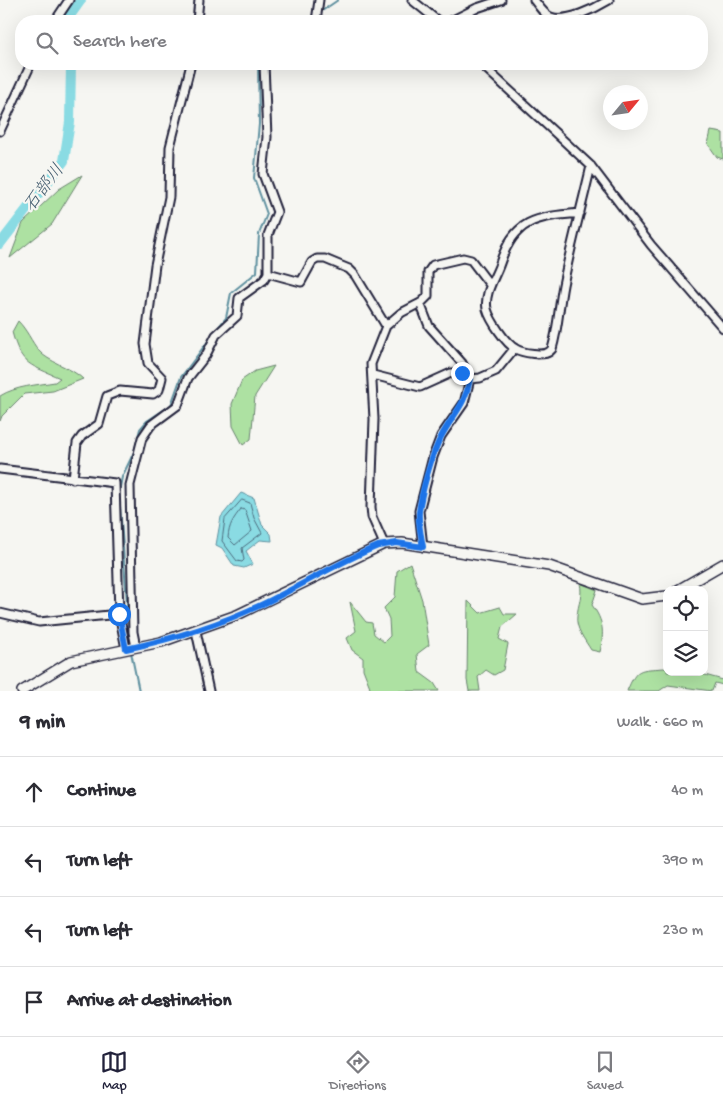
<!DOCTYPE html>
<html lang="en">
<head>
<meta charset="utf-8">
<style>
  body { margin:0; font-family:"Gochi Hand","Klee One",sans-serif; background:#f7f7f7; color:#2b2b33 }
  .controls { position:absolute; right:15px; bottom:15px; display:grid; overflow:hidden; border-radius:10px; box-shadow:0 5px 20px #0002 }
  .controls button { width:45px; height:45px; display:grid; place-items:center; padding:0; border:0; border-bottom:1px solid #e1e1e2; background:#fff; color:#2b2b33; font:25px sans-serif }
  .compass { position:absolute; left:603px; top:85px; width:45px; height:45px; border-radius:50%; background:#fff; box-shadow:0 5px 20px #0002; rotate:61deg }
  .stop { position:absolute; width:15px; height:15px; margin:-11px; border:4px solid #1a73e8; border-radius:50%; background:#fff }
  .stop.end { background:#1a73e8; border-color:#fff; box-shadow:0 1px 5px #0008 }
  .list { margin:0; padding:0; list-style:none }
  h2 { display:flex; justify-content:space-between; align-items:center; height:65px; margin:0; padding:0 20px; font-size:21px }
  h2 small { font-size:16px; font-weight:400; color:#7c7c81 }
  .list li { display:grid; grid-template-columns:32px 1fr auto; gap:15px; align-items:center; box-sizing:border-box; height:70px; padding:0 20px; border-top:1px solid #e1e1e2 }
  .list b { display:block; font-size:19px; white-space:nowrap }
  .list em { font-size:16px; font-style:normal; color:#7c7c81 }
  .icon { flex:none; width:28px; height:28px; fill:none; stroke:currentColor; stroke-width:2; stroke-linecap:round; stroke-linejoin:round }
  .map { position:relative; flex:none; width:723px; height:691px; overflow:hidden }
  .search { position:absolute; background:#fff; box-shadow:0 5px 20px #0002; left:15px; right:15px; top:15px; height:55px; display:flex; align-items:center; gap:12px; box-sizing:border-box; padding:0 18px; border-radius:20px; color:#7c7c81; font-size:19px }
  .sheet { height:345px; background:#fff }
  nav { display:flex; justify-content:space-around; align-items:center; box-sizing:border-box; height:70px; border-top:1px solid #e1e1e2; background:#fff; font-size:14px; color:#7c7c81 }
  nav a { display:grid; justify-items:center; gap:2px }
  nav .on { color:#22223b }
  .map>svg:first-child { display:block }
  .green { fill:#ade1a2; stroke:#68826e }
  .water { fill:#8adbe3; stroke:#6091a0 }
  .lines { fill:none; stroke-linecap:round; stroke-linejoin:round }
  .shore { stroke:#4c6c7e; stroke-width:1 }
  .stream { stroke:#6091a0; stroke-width:2 }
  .river { stroke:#8adbe3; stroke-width:10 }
  .minor-casing { stroke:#22223b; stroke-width:11 }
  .tertiary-casing { stroke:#22223b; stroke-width:12 }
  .minor { stroke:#f6f6f2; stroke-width:7 }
  .tertiary { stroke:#f6f6f2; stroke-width:9 }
  .route { stroke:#1a73e8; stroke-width:6 }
  .labels { text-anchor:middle; stroke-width:4.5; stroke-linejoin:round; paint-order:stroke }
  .water-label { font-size:18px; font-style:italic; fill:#415a6d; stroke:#f6f6f2 }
</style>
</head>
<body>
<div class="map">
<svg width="723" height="691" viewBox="0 0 723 691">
  <rect width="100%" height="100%" fill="#f6f6f2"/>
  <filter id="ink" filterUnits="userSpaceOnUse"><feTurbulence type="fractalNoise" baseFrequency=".02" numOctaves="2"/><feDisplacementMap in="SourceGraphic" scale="10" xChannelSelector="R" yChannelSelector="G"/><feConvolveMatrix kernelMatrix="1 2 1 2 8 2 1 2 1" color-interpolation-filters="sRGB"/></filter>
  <g filter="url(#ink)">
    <path class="green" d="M711,131L723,133V159L717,157L708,144Z
      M82,175L52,224L10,258L23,223L59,189Z
      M18,321C27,330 31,341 39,351C48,362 71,367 83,379L53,391L24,394L2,416L0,421V396C16,386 37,385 55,382L60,378C31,365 21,366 12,332Z
      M274,366L255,396L251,439L243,445L233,426L232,404L242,380L255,371Z
      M410,563L422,600L429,645L417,654L419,672L434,683L439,691H368L370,687L363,669V658L352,650L347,638L356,631L350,602L366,622L372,623L374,634L384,642L390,636L389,619L384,608L395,597L397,571Z
      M580,583L597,590L592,605C604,622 604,632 600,652L591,650C585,640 575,628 577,616C578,604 583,596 580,583Z
      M468,601L480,613L500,607L504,614H517L502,627L499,639L508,644L503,670L494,675L486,670L478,677L480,691H469L467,680Z
      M664,668L667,669V672H694L723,680V685L715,683L712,691L668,685L659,691H627C637,667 639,670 664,668Z"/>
    <path class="water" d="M241,493L254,498L262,525L271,534L272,541L260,540L246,551L253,564L244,568L234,566L222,548L216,545L221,517Z"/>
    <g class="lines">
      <path class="shore" d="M242,500L250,503L254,518L262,533L242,548L244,560L242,562L237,561L222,541L225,519Z
        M241,509L245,510L252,531L235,545L228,538C229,525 233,519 241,509Z"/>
      <path class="stream" d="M319,13L338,0
        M304,21L315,15
        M217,329L226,318L231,293L257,272L259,234L267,214L254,178L259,124L258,64
        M130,645L119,492L122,477L134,452L140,429L147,421L171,405L181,377L211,337
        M131,652L139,691"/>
      <path class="river" d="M66,21L81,0
        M0,244L64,161L70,122L71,64"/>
      <defs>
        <path id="minor" d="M412,0L438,21
          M534,0C539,6 544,15 551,17C566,23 596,8 609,0
          M55,21L69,0
          M197,21L199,0
          M316,21L319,0
          M451,21L477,8L501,0
          M481,64L591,166L651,245L723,328
          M0,131L31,64
          M580,213C535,217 514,219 499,266C494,279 484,294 487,309C490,320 506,344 516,349C522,353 531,353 538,354C544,354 548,354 552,349C558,329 559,306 563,285C571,245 582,205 591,166
          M268,273L301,282L312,262L317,259H325L349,269L355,275L386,326
          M420,303L429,326L462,363L470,379L464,403L441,436L433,457L419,511L423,547
          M373,375L420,387L451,373H462L470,379L480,378L496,371L514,349
          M0,469L115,483L119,613L126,649
          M73,479L77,443L82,436L99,424L107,396L120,391L153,394L159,390L162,378L148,363L145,344L155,265L169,197L170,147L191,64
          M384,544L372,517L371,507L374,419L371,364L386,326L401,313L422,302L428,296V272L433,265L463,258L471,260L490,285
          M0,613L39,622L119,614
          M196,631L209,691
          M136,647L133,632L130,485L142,438L151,425L178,405L188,378L206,355L216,335L237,316L239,298L264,280L268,273V235L277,212L263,174L267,137L264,64"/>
        <path id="tertiary" d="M678,590L723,564
          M22,691L71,661L161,642L237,615L384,544L402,543L549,566L642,599L667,596"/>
      </defs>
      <use href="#minor" class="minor-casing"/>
      <use href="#tertiary" class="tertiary-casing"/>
      <use href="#minor" class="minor"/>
      <use href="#tertiary" class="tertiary"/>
    </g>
  </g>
  <g class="lines" filter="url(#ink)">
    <path class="route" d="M119,614L126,649C173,639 219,625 263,604C302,585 339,562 378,546L397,543L423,547C421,535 418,524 419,512C421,494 432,453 441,437C453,414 465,406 470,379L462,373"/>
  </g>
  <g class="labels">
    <g class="water-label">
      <text transform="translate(43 187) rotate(-53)" y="6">石部川</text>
    </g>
  </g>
</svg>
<div class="controls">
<button><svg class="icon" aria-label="locate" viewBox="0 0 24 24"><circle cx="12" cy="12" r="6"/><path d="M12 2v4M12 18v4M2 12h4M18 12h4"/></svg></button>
<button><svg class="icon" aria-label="layers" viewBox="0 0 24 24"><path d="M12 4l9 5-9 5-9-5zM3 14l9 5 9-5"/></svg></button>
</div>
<svg class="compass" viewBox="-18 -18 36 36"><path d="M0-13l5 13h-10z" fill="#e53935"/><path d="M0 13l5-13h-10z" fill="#7c7c81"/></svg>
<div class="stop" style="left:119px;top:614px"></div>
<div class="stop end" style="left:462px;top:373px"></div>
<div class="search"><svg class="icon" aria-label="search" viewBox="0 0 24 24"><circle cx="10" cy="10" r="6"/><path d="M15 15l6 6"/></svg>Search here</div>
</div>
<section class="sheet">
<h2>9 min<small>Walk · 660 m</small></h2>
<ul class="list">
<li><svg class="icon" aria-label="ahead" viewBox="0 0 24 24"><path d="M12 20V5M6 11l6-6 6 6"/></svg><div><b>Continue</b></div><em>40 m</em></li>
<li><svg class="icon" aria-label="left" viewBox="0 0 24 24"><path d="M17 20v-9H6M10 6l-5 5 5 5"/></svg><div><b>Turn left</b></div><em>390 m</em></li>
<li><svg class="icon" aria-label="left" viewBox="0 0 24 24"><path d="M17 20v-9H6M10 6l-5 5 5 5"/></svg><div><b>Turn left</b></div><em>230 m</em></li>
<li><svg class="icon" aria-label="arrive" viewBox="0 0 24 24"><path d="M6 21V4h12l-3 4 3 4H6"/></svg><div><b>Arrive at destination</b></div></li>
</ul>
</section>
<nav>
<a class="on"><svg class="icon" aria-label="map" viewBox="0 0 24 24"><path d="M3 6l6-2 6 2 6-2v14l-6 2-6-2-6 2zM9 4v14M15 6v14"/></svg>Map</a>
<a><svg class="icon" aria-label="directions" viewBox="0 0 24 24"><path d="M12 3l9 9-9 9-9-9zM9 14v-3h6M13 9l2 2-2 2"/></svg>Directions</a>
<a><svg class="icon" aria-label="saved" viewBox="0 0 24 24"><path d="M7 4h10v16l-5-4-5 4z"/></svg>Saved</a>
</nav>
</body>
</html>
